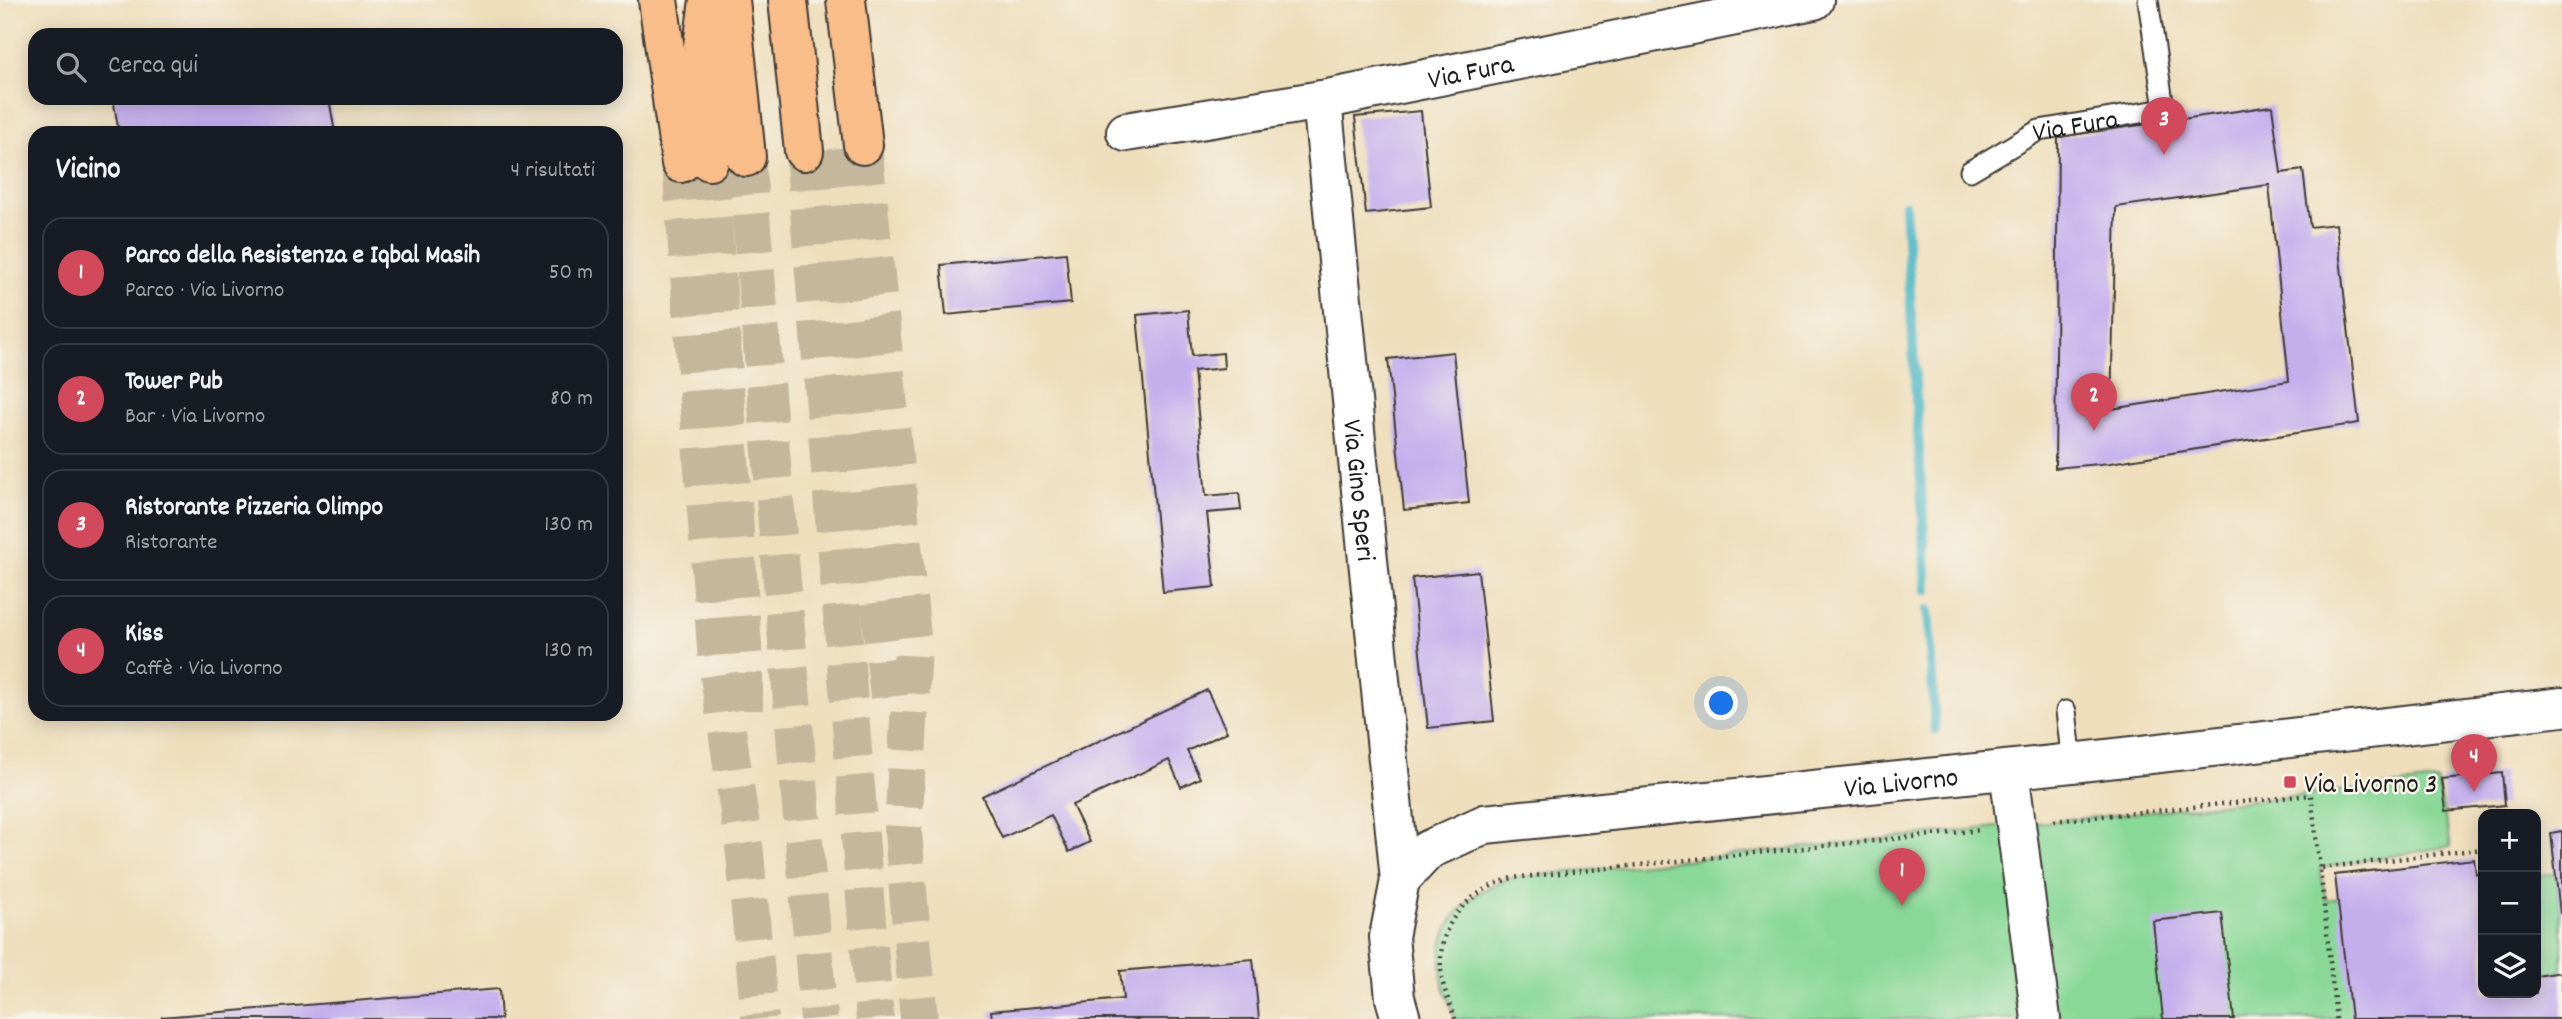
<!DOCTYPE html>
<html lang="it">
<head>
<meta charset="utf-8">
<style>
  body { margin:0; font-family:Dekko,sans-serif; background:#20242c; color:#f1f3f6 }
  .controls { position:absolute; right:21px; bottom:21px; display:grid; overflow:hidden; border-radius:14px; box-shadow:0 4px 18px #0003 }
  .controls button { width:63px; height:63px; display:grid; place-items:center; padding:0; border:0; border-bottom:2px solid #363941; background:#171b24; color:#f1f3f6; font:35px sans-serif }
  .you { position:absolute; left:1722px; top:704px; width:24px; height:24px; margin:-18px; border:5px solid #fff; border-radius:50%; background:#1a73e8; box-shadow:0 0 0 10px #1a73e833 }
  .badge { display:grid; place-items:center; width:46px; height:46px; border-radius:50%; background:#d1495b; color:#fff; font-size:23px; font-weight:700 }
  .pin { position:absolute; translate:-50% -58px; filter:drop-shadow(0 2px 4px #0008) }
  .pin::after { content:''; position:absolute; top:37px; width:24px; height:21px; background:inherit; clip-path:polygon(0 0,100% 0,50% 100%) }
  .list { margin:0; padding:0; list-style:none }
  h2 { display:flex; justify-content:space-between; align-items:center; height:91px; margin:0; padding:0 28px; font-size:30px }
  h2 small { font-size:23px; font-weight:400; color:#9ea1a6 }
  .list li { display:grid; grid-template-columns:46px 1fr auto; gap:21px; align-items:center; box-sizing:border-box; height:112px; margin:0 14px 14px; padding:0 14px; border:2px solid #363941; border-radius:21px }
  .list b { display:block; font-size:26px; white-space:nowrap }
  .list p { margin:0; font-size:23px; white-space:nowrap; color:#9ea1a6 }
  .list em { font-size:23px; font-style:normal; color:#9ea1a6 }
  .icon { flex:none; width:38px; height:38px; fill:none; stroke:currentColor; stroke-width:2; stroke-linecap:round; stroke-linejoin:round }
  .map { position:relative; flex:none; width:2562px; height:1019px; overflow:hidden }
  .search { position:absolute; background:#171b24; box-shadow:0 4px 18px #0003; left:28px; top:28px; width:595px; height:77px; display:flex; align-items:center; gap:18px; box-sizing:border-box; padding:0 24px; border-radius:21px; color:#9ea1a6; font-size:26px }
  .panel { position:absolute; background:#171b24; box-shadow:0 4px 18px #0003; left:28px; top:126px; width:595px; height:595px; border-radius:21px }
  .map>svg:first-child { display:block }
  .green { fill:#89d898; stroke:#527a5a; stroke-width:2 }
  .lines { fill:none; stroke-linecap:round; stroke-linejoin:round }
  .stream { stroke:#49b6c5; stroke-width:10 }
  .building { fill:#c4afed; fill-rule:evenodd }
  .highway-tunnel { stroke:#c4b79c; stroke-width:38; stroke-dasharray:38 19; stroke-linecap:butt }
  .lane-casing { stroke:#3c3934; stroke-width:23 }
  .street-casing { stroke:#3c3934; stroke-width:42 }
  .highway-casing { stroke:#3c3934; stroke-width:42 }
  .path { stroke:#3c3934; stroke-width:4.5; stroke-dasharray:2 5; stroke-linecap:butt }
  .lane { stroke:#fff; stroke-width:19 }
  .street { stroke:#fff; stroke-width:38 }
  .highway { stroke:#f8bd89; stroke-width:38 }
  .poi-dot { fill:#d1495b; stroke:#f7f3e8; stroke-width:2.5 }
  .labels { text-anchor:middle; stroke-width:5; stroke-linejoin:round; paint-order:stroke }
  .street-label { font-size:28px; fill:#1c1c1c; stroke:#f7f3e8 }
  .poi-label { font-size:28px; fill:#1c1c1c; stroke:#f7f3e8; text-anchor:start }
</style>
</head>
<body>
<div class="map">
<svg width="2562" height="1019" viewBox="0 0 2562 1019">
  <rect width="100%" height="100%" fill="#f7f3e8"/>
  <filter id="ink" filterUnits="userSpaceOnUse"><feTurbulence type="fractalNoise" baseFrequency=".0143" numOctaves="2"/><feDisplacementMap in="SourceGraphic" scale="14" xChannelSelector="R" yChannelSelector="G"/><feConvolveMatrix kernelMatrix="1 2 1 2 8 2 1 2 1" color-interpolation-filters="sRGB"/></filter>
  <filter id="wash" filterUnits="userSpaceOnUse"><feTurbulence type="fractalNoise" baseFrequency=".00686" numOctaves="4" result="noise"/><feDisplacementMap in="SourceGraphic" scale="28" xChannelSelector="R" yChannelSelector="G"/><feGaussianBlur stdDeviation="1.57" result="paint"/><feColorMatrix in="noise" values="0 0 0 0 0 0 0 0 0 0 0 0 0 0 0 0 0 1.4 0 .05"/><feComposite in="paint" operator="in"/></filter>
  <g filter="url(#wash)">
    <rect width="100%" height="100%" fill="#eedebc"/>
    <path class="green" d="M2437,781L2451,846L2320,868L2326,900L2341,898L2353,1019H1455C1451,1006 1444,991 1442,978C1434,925 1466,892 1512,878Z
      M2556,874L2562,929V972L2536,976V875Z"/>
    <g class="lines">
      <path class="stream" d="M1905,205L1927,590
        M1928,610L1935,729"/>
    </g>
    <g id="blocks">
      <path class="building" d="M113,98H329L335,133H119Z
        M2272,106L2281,173L2303,170L2310,227L2336,224L2359,423L2110,463L2055,468L2058,137ZM2269,185L2289,381L2111,409L2116,207Z
        M1421,111L1431,207L1366,214L1355,117Z
        M1066,253L1071,303L946,315L941,265Z
        M1188,310L1192,356L1223,353L1224,368L1194,371L1206,496L1239,493L1241,510L1207,513L1215,587L1163,592L1137,315Z
        M1453,352L1469,503L1404,510L1388,359Z
        M1478,571L1494,721L1428,728L1412,578Z
        M1207,690L1227,732L1187,751L1200,778L1181,787L1169,760L1072,805L1090,842L1069,852L1051,815L1002,838L982,796Z
        M2502,773L2505,805L2446,811L2442,779Z
        M2562,831V913H2560L2551,833Z
        M2474,859L2476,874L2483,873V993H2536V976L2562,972V1019H2351L2335,875Z
        M2222,913L2234,1019H2163L2153,921Z
        M1253,959L1259,1019H992L991,1011L1123,999L1120,971Z
        M499,989L501,1019H162V1017Z"/>
    </g>
  </g>
  <g filter="url(#ink)">
    <use href="#blocks" fill-opacity="0" stroke="#3c3934" stroke-width="2"/>
    <g class="lines">
      <path class="highway-tunnel" d="M863,145L913,647L903,832L919,1019
        M830,149L891,715
        M804,151L875,1019
        M746,157L819,1019
        M709,161L744,661V710
        M681,163L717,662L745,854L760,1019"/>
      <defs>
        <g id="lane">
          <path id="s1" d="M1970,171L2039,130L2164,109L2148,0"/>
          <path d="M2066,711L2072,763"/>
        </g>
        <g id="street">
          <path id="s2" d="M1322,100L1400,880"/>
          <path id="s3" d="M1126,132L1322,100L1814,0"/>
          <path d="M2009,770L2041,1019"/>
          <path id="s4" d="M1401,1019L1395,998L1389,937L1400,880L1428,850L1485,824L2072,763L2562,707"/>
        </g>
        <path id="highway" d="M658,0L681,163
          M730,0L746,157
          M788,0L804,151
          M846,0L863,145
          M709,161L703,46L709,0"/>
      </defs>
      <use href="#lane" class="lane-casing"/>
      <use href="#street" class="street-casing"/>
      <use href="#highway" class="highway-casing"/>
      <path class="path" d="M2054,821L2311,795L2320,868
        M1455,1019C1451,1006 1444,991 1442,978C1434,925 1466,892 1512,878L1980,830
        M2336,1019L2320,868L2483,849"/>
      <use href="#lane" class="lane"/>
      <use href="#street" class="street"/>
      <use href="#highway" class="highway"/>
    </g>
  </g>
  <rect class="poi-dot" x="2283" y="775" width="14" height="14" rx="3.5"/>
  <g class="labels">
    <g class="street-label">
      <text dy="10" stroke="none"><textPath href="#s3" startOffset="350">Via Fura</textPath></text>
      <text dy="10" stroke="none"><textPath href="#s1" startOffset="117">Via Fura</textPath></text>
      <text dy="10" stroke="none"><textPath href="#s2" startOffset="392">Via Gino Speri</textPath></text>
      <text dy="10" stroke="none"><textPath href="#s4" startOffset="663">Via Livorno</textPath></text>
    </g>
    <g class="poi-label">
      <text x="2304" y="792">Via Livorno 3</text>
    </g>
  </g>
</svg>
<div class="controls">
<button>+</button>
<button>−</button>
<button><svg class="icon" aria-label="layers" viewBox="0 0 24 24"><path d="M12 4l9 5-9 5-9-5zM3 14l9 5 9-5"/></svg></button>
</div>
<div class="you"></div>
<div class="pin badge" style="left:1902px;top:906px">1</div>
<div class="pin badge" style="left:2094px;top:431px">2</div>
<div class="pin badge" style="left:2164px;top:155px">3</div>
<div class="pin badge" style="left:2474px;top:792px">4</div>
<div class="search"><svg class="icon" aria-label="search" viewBox="0 0 24 24"><circle cx="10" cy="10" r="6"/><path d="M15 15l6 6"/></svg>Cerca qui</div>
<section class="panel">
<h2>Vicino<small>4 risultati</small></h2>
<ul class="list">
<li><span class="badge">1</span><div><b>Parco della Resistenza e Iqbal Masih</b><p>Parco · Via Livorno</p></div><em>50 m</em></li>
<li><span class="badge">2</span><div><b>Tower Pub</b><p>Bar · Via Livorno</p></div><em>80 m</em></li>
<li><span class="badge">3</span><div><b>Ristorante Pizzeria Olimpo</b><p>Ristorante</p></div><em>130 m</em></li>
<li><span class="badge">4</span><div><b>Kiss</b><p>Caffè · Via Livorno</p></div><em>130 m</em></li>
</ul>
</section>
</div>
</body>
</html>
